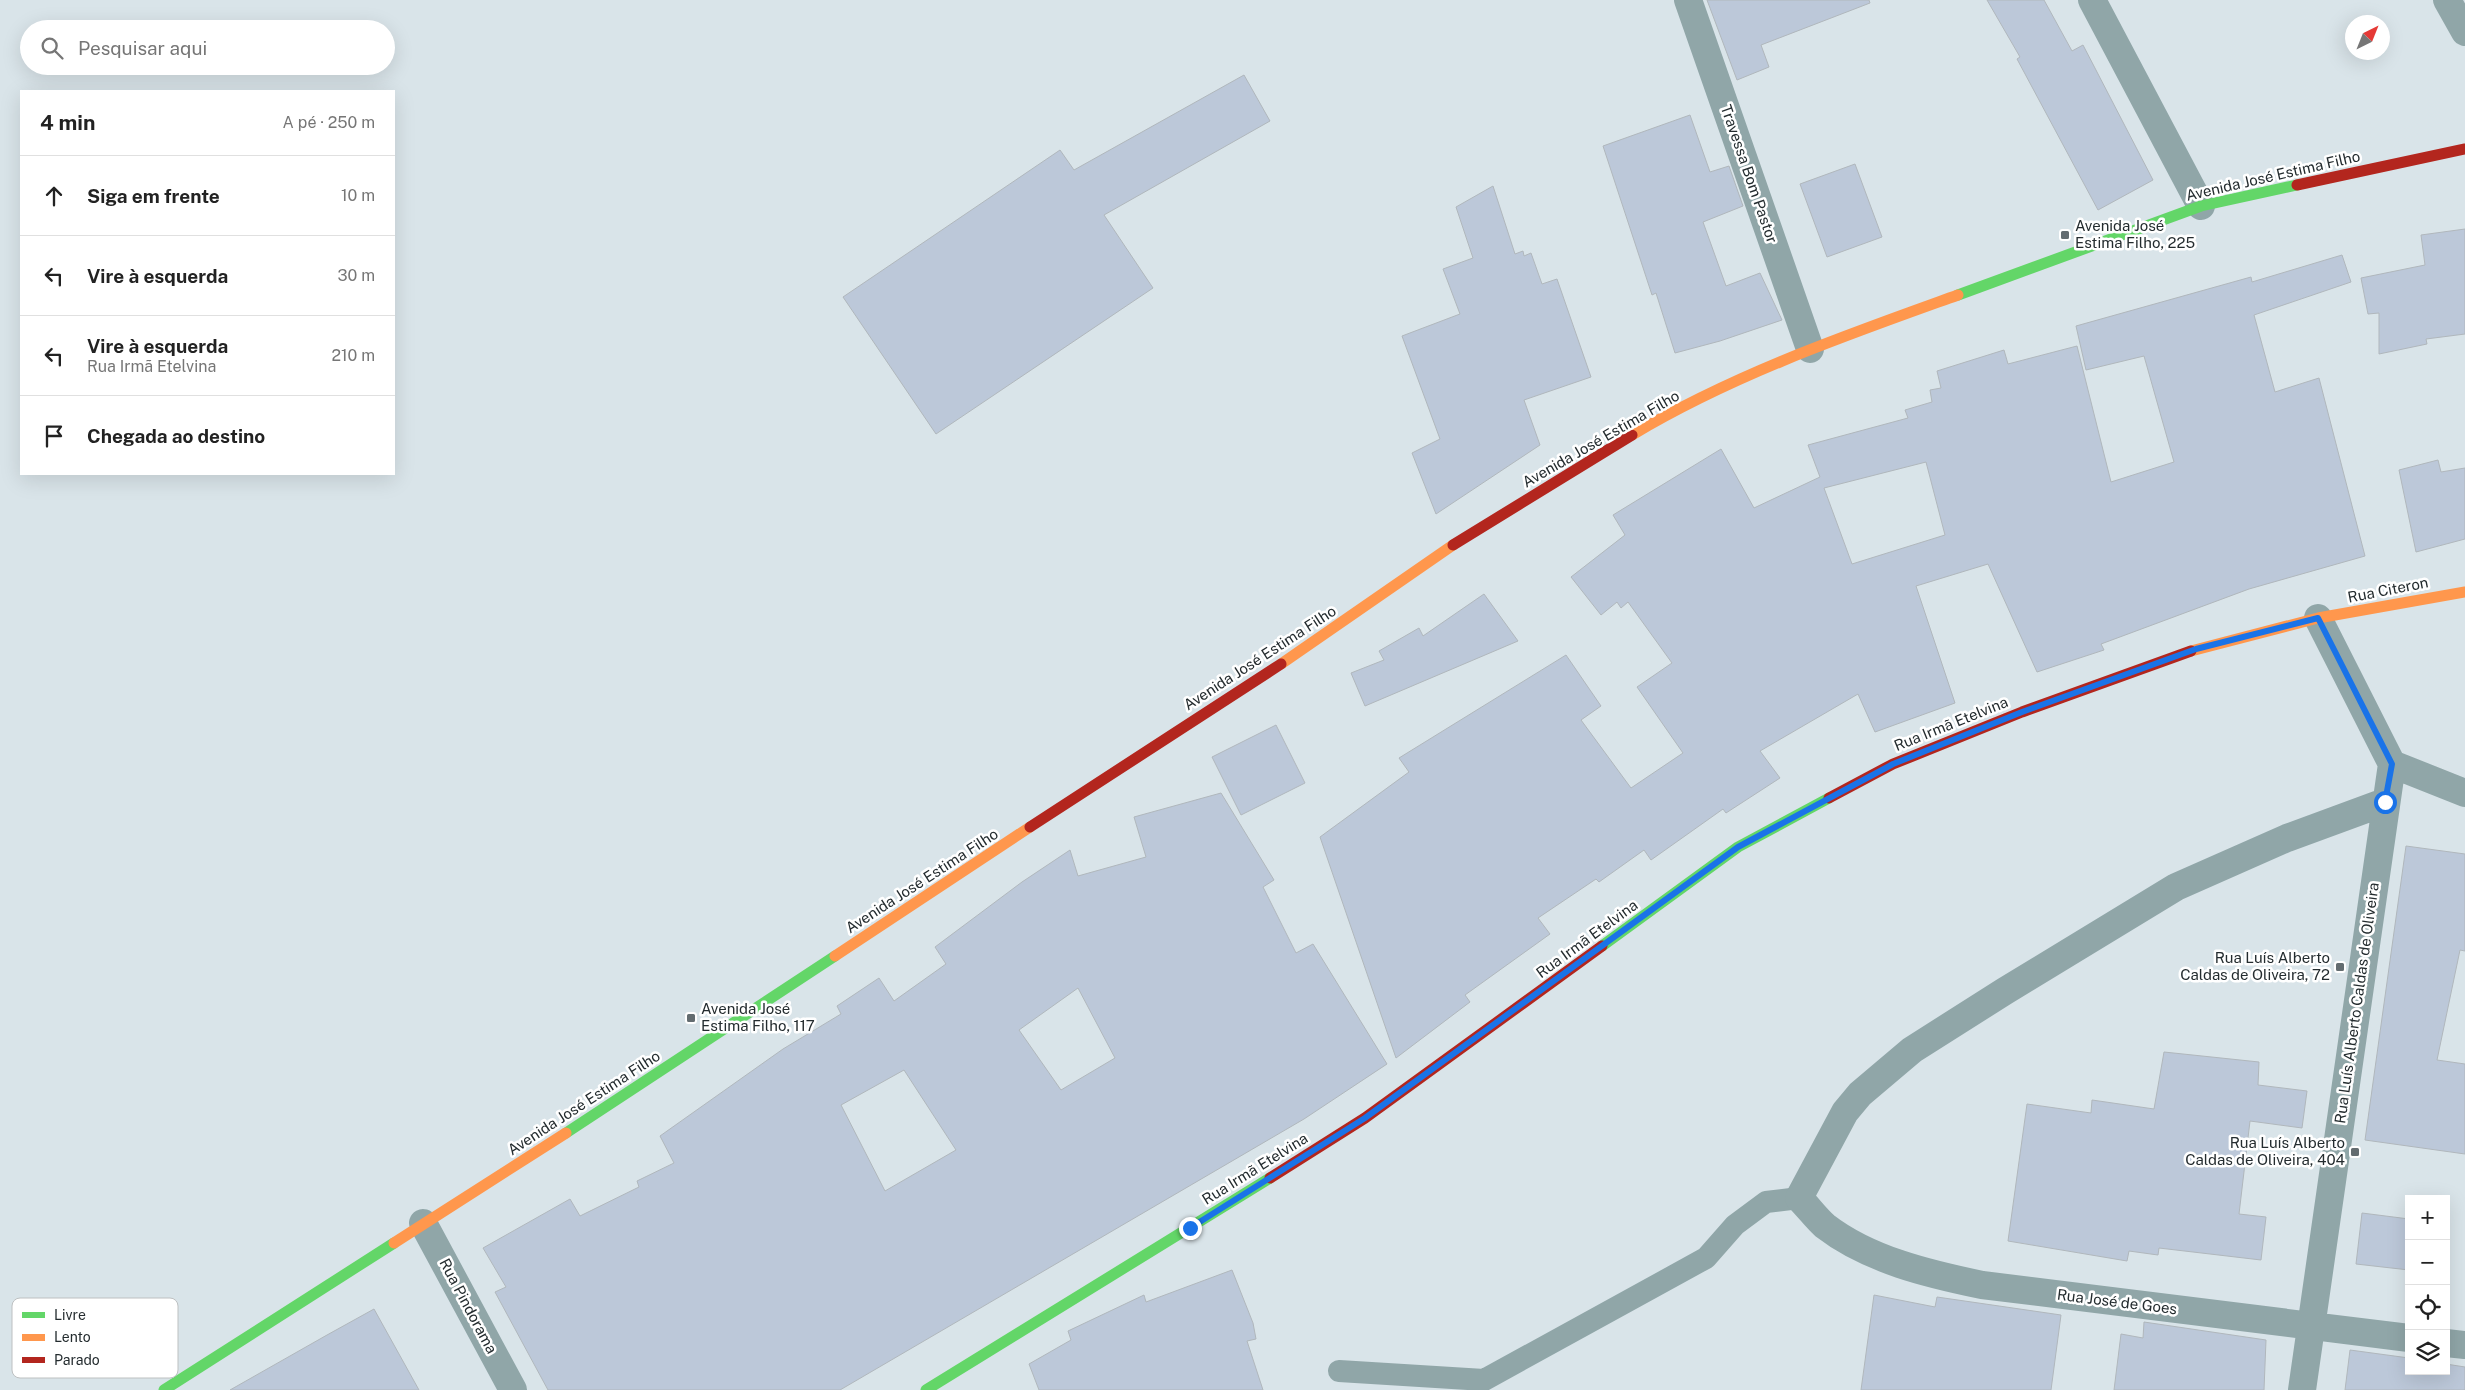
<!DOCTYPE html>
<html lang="pt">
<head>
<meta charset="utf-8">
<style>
  body { margin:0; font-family:"Public Sans",sans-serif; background:#f2f2f2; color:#222 }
  .controls { position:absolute; right:15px; bottom:15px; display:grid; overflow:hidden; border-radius:0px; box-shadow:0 5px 20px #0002 }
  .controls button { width:45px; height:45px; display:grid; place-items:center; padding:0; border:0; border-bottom:1px solid #e0e0e0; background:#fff; color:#222; font:25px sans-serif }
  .compass { position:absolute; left:2345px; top:15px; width:45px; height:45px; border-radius:50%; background:#fff; box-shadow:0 5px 20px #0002; rotate:43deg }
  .stop { position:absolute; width:15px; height:15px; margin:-11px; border:4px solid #1a73e8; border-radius:50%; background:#fff }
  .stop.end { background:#1a73e8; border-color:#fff; box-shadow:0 1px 5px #0008 }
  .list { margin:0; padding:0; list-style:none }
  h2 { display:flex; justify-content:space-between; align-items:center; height:65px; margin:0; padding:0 20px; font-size:21px }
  h2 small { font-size:16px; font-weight:400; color:#767676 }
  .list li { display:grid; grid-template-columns:32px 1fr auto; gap:15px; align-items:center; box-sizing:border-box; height:80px; padding:0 20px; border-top:1px solid #e0e0e0 }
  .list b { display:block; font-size:19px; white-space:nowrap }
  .list p { margin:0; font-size:16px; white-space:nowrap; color:#767676 }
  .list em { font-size:16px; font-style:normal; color:#767676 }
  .icon { flex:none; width:28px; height:28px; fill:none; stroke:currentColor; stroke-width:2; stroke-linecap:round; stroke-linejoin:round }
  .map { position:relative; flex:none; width:2465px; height:1390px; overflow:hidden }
  .search { position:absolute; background:#fff; box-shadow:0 5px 20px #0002; left:20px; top:20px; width:375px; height:55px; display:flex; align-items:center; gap:12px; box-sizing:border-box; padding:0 18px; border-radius:28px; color:#767676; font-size:19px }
  .panel { position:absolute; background:#fff; box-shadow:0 5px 20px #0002; left:20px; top:90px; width:375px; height:385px; border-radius:0px }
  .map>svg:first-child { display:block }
  .building { fill:#bcc8d9; stroke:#b0b7bc; fill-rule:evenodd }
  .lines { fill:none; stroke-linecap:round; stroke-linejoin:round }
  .lane { stroke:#90a6a8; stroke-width:22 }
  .street { stroke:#90a6a8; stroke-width:28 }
  .fast { stroke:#63d668; stroke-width:11 }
  .slow { stroke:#ff974d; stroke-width:11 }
  .jam { stroke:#b3261e; stroke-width:11 }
  .route { stroke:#1a73e8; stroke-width:6 }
  .poi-dot { fill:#636c70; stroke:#fff; stroke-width:2 }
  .labels { text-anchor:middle; stroke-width:5; stroke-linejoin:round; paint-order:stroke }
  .street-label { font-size:15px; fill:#242c2f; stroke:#fff }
  .poi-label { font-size:15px; fill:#242c2f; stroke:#fff; text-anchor:start }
  .key { fill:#fff; stroke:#bdc0c1; stroke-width:1 }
  .key-label { font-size:14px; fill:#242c2f }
</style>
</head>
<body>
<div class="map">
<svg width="2465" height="1390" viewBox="0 0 2465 1390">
  <rect width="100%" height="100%" fill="#d9e4e9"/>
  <path class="building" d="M1707,0H1869L1870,3L1761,45L1769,67L1737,80Z
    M1987,0H2044L2072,51L2083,45L2153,180L2098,210L2017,59L2020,57Z
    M1244,75L1270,121L1104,215L1153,288L936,434L843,297L1060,150L1074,170Z
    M1690,115L1710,172L1729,166L1743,206L1703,222L1726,286L1760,273L1782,320L1720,341L1675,353L1656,293L1652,295L1603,146Z
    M1855,164L1882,237L1827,257L1800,184Z
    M1493,186L1515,254L1523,251L1524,256L1531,253L1542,284L1557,279L1591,377L1524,400L1540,445L1436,514L1412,453L1440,439L1402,336L1460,314L1443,269L1473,258L1456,207Z
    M2465,229V334L2426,339L2427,344L2379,354V313L2368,314L2361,278L2425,265L2421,235Z
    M2342,255L2351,282L2254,315L2275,392L2319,378L2365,556L2249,589L2101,644L2104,650L2037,672L1988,564L1916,586L1955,703L1875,732L1858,694L1760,751L1780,778L1726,813L1723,809L1651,860L1644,850L1599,882L1596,879L1538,918L1550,934L1465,995L1470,1002L1396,1058L1320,837L1409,772L1399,758L1566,655L1601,706L1581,720L1631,788L1683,753L1637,687L1672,663L1628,602L1621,608L1617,602L1601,615L1571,577L1625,535L1613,515L1721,449L1754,508L1820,477L1808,445L1908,418L1905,410L1932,402L1930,390L1941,388L1937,371L2004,350L2008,364L2077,346L2111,482L2174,462L2144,356L2086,370L2076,326L2251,277L2252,282ZM1926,462L1945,535L1852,564L1824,488Z
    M2438,460L2441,472L2465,468V539L2416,552L2399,470Z
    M1484,594L1518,641L1365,706L1351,673L1384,660L1379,651L1419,628L1423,636Z
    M1276,725L1305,783L1241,815L1212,757Z
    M1221,793L1274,880L1263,887L1296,953L1313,944L1387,1064L1304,1119L840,1390H548L495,1292L506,1287L483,1248L570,1199L580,1216L639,1187L637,1181L674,1163L660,1136L783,1049L841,1014L837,1006L879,978L894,1001L946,964L935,947L1022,882L1070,850L1078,876L1146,857L1134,817ZM1078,988L1115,1058L1061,1090L1019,1030ZM904,1070L956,1150L885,1191L841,1105Z
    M2406,846L2465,854V951L2460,950L2437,1060L2465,1064V1154L2365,1140Z
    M2164,1052L2259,1062L2258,1085L2307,1091L2302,1128L2250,1121L2239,1214L2266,1217L2261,1260L2159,1248L2158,1255L2129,1251L2127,1261L2008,1241L2027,1104L2091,1113L2092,1100L2154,1109Z
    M2362,1213L2409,1219V1270L2356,1264Z
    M1232,1270L1253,1323L1256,1339L1247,1341L1263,1390H1039L1029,1364L1071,1340L1068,1331L1144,1295L1146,1302Z
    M1874,1295L1935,1307L1937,1297L2061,1315L2051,1390H1861Z
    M374,1309L419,1390H230L327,1335Z
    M2144,1322L2266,1340L2264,1390H2114L2121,1334L2143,1338Z
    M2350,1350L2409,1358V1371H2446V1364L2465,1367V1390H2345Z"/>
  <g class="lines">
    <path class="lane" d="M1339,1371L1484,1380L1706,1258L1735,1225L1766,1202L1799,1198"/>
    <path class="street" d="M1688,0L1810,349
      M2092,0L2201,206
      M2447,0L2465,32
      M2318,618L2392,764
      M2392,764L2465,793
      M2385,802L2287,838L2176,887L2005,991L1912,1050L1860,1094L1845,1112L1799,1198C1808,1207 1816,1218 1825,1226C1869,1260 1929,1274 1982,1285L2409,1338
      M423,1223L513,1390
      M2446,1343L2465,1345
      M2302,1390L2392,764"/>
    <path class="fast" d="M1958,295L2201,206L2297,185
      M1602,946L1738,847L1829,798
      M566,1133L835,956
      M164,1390L394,1243
      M926,1390L1270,1178"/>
    <path class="slow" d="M1632,435C1734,374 1847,335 1958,295
      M2191,651L2318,618L2465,592
      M1281,664L1453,545
      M835,956L1030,827
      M394,1243L566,1133"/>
    <path class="jam" d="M2297,185L2465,149
      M1453,545L1632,435
      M1829,798L1893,764L2022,712L2191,651
      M1030,827L1281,664
      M1270,1178L1365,1118L1602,946"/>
  </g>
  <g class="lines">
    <path class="route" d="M1190,1228L1365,1118L1738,847L1893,764L2022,712L2196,649L2318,618L2392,764L2385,802"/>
  </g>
  <g class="poi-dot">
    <rect x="2060" y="230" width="10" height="10" rx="2.5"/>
    <rect x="2335" y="962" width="10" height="10" rx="2.5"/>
    <rect x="686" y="1013" width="10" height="10" rx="2.5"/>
    <rect x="2350" y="1147" width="10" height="10" rx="2.5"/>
  </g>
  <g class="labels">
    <g class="street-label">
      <text transform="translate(1749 174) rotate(71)" y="5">Travessa Bom Pastor</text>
      <text transform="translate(2273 176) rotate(-13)" y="5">Avenida José Estima Filho</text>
      <text transform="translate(1601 439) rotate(-30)" y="5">Avenida José Estima Filho</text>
      <text transform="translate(2388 590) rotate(-11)" y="5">Rua Citeron</text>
      <text transform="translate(1260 658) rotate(-33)" y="5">Avenida José Estima Filho</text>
      <text transform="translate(1951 724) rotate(-22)" y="5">Rua Irmã Etelvina</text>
      <text transform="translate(922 881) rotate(-33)" y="5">Avenida José Estima Filho</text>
      <text transform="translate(1587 939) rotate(-36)" y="5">Rua Irmã Etelvina</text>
      <text transform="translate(2357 1003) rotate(-82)" y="5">Rua Luís Alberto Caldas de Oliveira</text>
      <text transform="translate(584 1103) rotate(-33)" y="5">Avenida José Estima Filho</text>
      <text transform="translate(1255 1169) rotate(-32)" y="5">Rua Irmã Etelvina</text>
      <text transform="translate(2117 1302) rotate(7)" y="5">Rua José de Goes</text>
      <text transform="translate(468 1306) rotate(62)" y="5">Rua Pindorama</text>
    </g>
    <g class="poi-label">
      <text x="2075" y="231">Avenida José<tspan x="2075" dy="17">Estima Filho, 225</tspan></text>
      <text x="2330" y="963" text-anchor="end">Rua Luís Alberto<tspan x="2330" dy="17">Caldas de Oliveira, 72</tspan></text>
      <text x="701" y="1014">Avenida José<tspan x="701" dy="17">Estima Filho, 117</tspan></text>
      <text x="2345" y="1148" text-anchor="end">Rua Luís Alberto<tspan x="2345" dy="17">Caldas de Oliveira, 404</tspan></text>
    </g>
  </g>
  <rect x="12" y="1298" width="166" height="80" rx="8" class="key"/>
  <rect x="22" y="1312" width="23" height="6" fill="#63d668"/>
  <rect x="22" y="1334" width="23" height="7" fill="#ff974d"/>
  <rect x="22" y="1357" width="23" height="6" fill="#b3261e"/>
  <g class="key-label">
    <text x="54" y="1320">Livre</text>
    <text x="54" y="1342">Lento</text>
    <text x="54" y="1365">Parado</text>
  </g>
</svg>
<div class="controls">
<button>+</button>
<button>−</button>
<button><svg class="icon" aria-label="locate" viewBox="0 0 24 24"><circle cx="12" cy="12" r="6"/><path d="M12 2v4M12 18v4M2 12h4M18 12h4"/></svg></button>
<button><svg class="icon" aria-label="layers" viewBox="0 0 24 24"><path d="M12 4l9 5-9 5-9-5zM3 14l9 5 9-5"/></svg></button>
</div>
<svg class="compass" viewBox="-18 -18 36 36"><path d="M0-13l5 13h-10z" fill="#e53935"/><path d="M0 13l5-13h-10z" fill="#767676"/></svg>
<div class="stop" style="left:2385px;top:802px"></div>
<div class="stop end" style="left:1190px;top:1228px"></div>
<div class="search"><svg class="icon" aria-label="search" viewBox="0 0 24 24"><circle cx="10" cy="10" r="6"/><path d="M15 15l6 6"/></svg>Pesquisar aqui</div>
<section class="panel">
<h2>4 min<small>A pé · 250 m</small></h2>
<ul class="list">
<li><svg class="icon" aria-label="ahead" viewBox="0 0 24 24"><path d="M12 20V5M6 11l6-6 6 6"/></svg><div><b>Siga em frente</b></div><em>10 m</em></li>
<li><svg class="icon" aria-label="left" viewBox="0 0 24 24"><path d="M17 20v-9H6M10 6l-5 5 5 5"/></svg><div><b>Vire à esquerda</b></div><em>30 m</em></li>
<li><svg class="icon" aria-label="left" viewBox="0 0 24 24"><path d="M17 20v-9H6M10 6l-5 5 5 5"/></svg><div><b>Vire à esquerda</b><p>Rua Irmã Etelvina</p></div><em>210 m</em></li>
<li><svg class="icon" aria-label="arrive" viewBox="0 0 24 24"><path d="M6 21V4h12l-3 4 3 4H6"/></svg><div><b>Chegada ao destino</b></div></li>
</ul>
</section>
</div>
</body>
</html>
